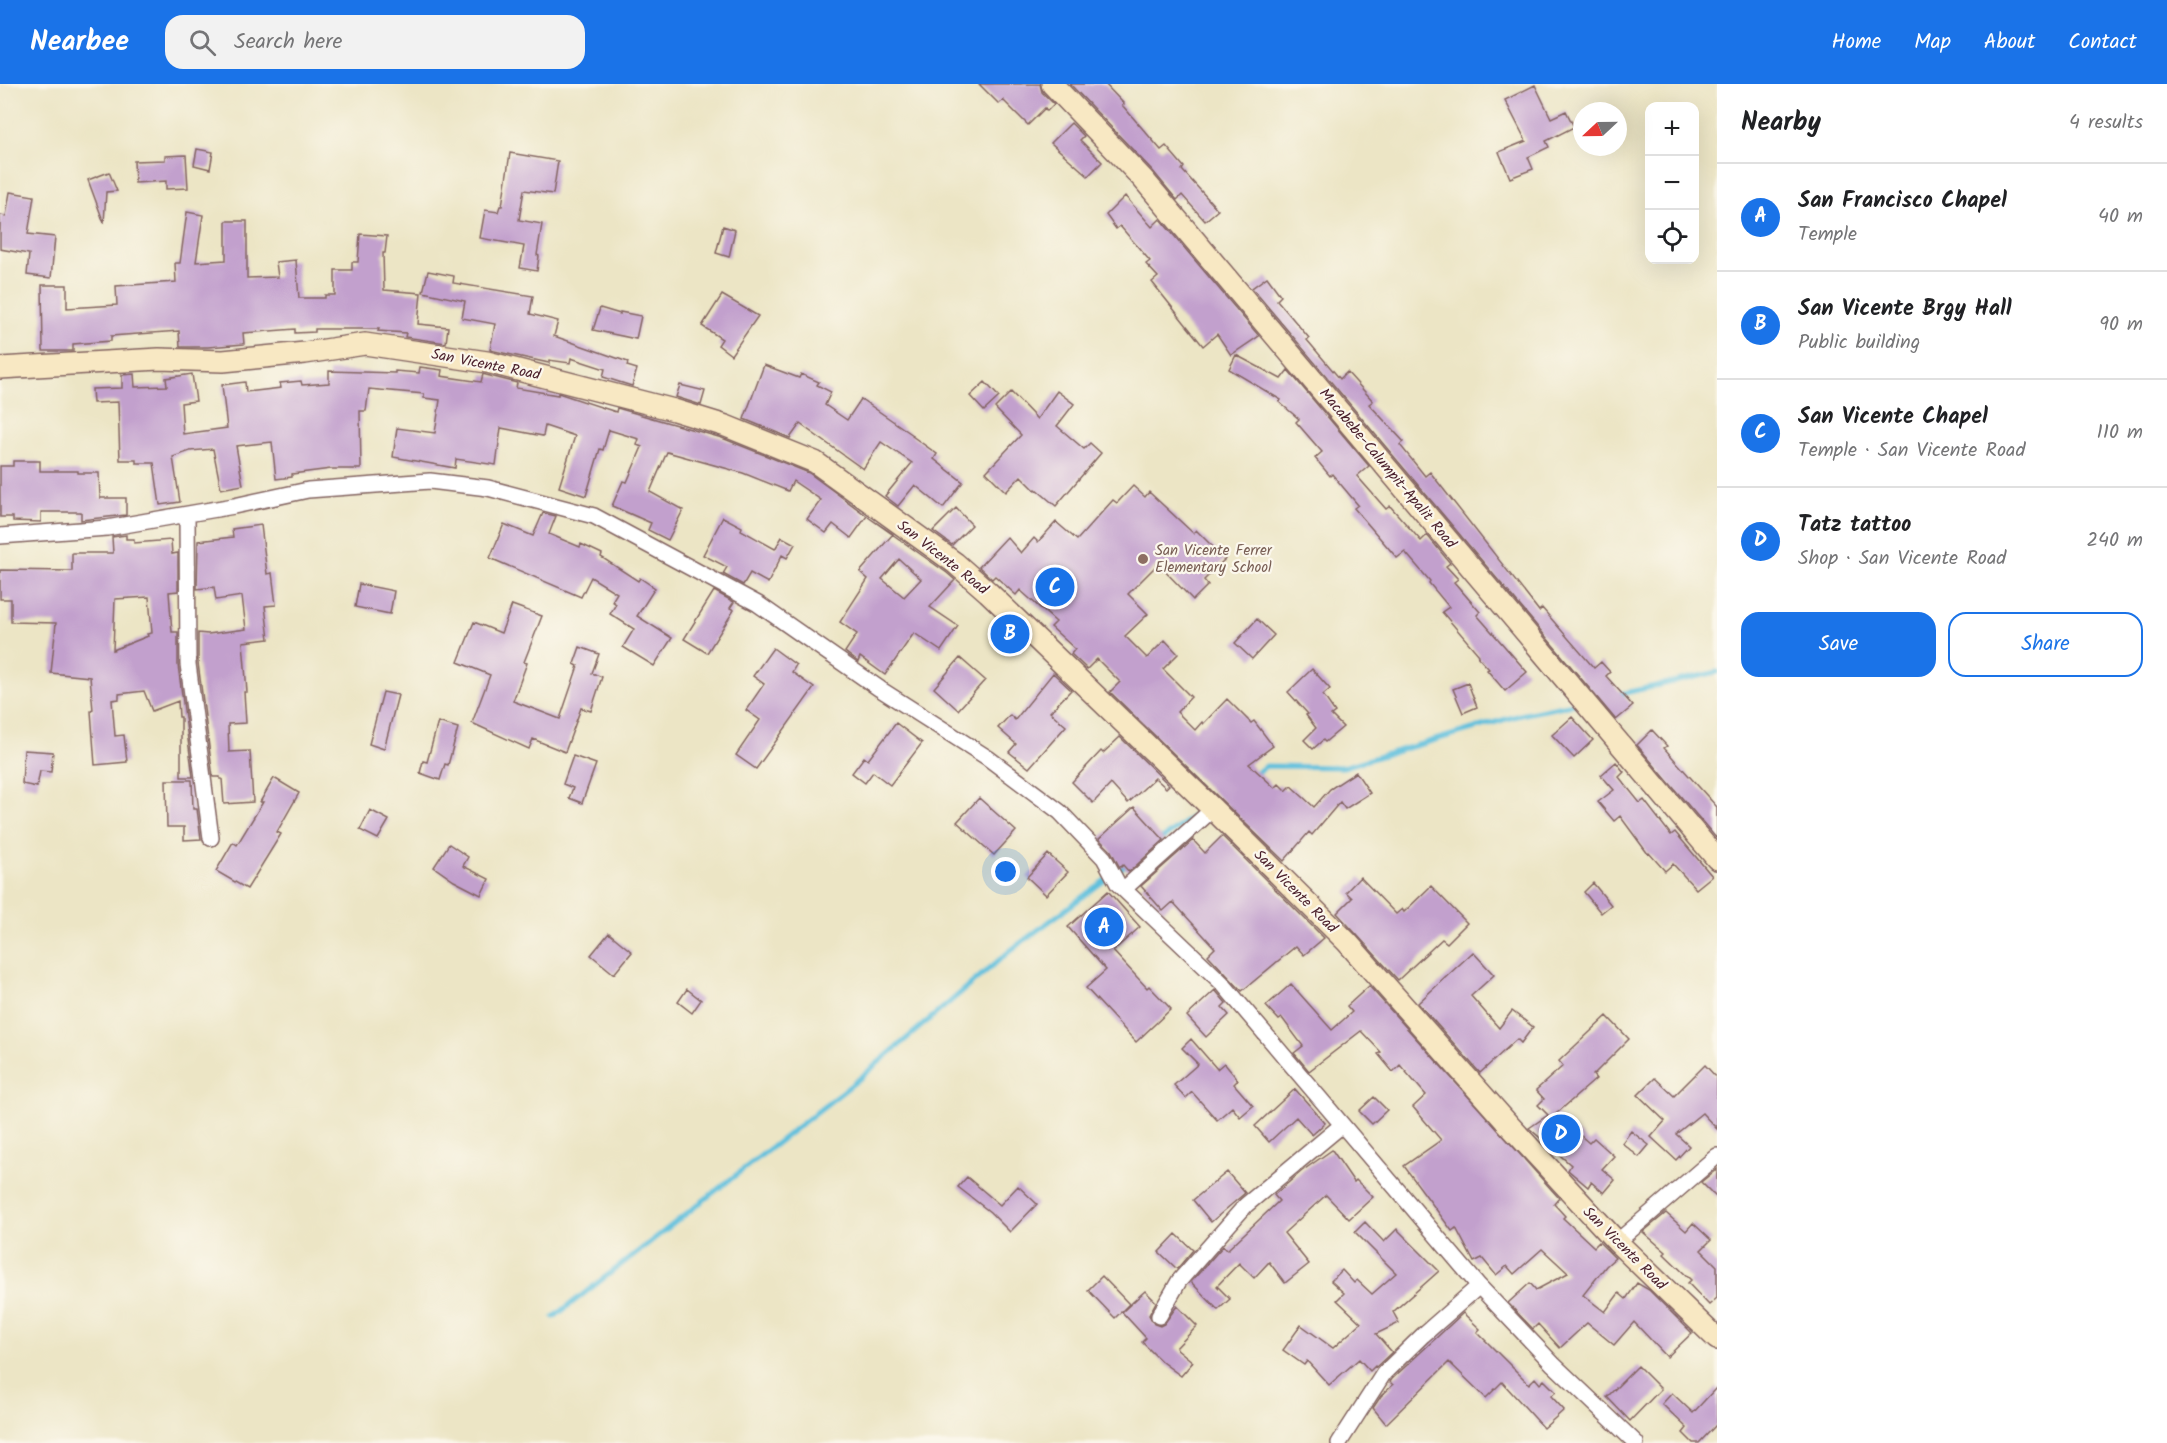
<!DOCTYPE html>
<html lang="en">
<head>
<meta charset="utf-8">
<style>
  body { margin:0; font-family:Kalam,sans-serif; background:#f2f2f2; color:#202124 }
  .controls { position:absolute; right:18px; top:18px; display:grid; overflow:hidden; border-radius:12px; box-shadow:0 6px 24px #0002 }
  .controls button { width:54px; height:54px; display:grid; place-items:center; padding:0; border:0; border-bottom:2px solid #e0e0e0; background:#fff; color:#202124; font:30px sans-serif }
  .compass { position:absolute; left:1573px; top:18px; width:54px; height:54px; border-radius:50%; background:#fff; box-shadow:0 6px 24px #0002; rotate:248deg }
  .you { position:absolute; left:1006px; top:788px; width:21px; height:21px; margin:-15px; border:4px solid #fff; border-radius:50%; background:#1a73e8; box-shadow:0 0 0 9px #1a73e833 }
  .badge { display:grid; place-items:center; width:39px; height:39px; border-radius:50%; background:#1a73e8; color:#fff; font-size:20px; font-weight:700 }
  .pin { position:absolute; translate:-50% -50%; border:3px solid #fff; box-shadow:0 2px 6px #0006 }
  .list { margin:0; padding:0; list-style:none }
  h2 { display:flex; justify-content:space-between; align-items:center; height:78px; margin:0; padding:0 24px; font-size:26px }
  h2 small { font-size:20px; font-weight:400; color:#757577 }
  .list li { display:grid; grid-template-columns:39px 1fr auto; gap:18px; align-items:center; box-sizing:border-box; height:108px; padding:0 24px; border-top:2px solid #e0e0e0 }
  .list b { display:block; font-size:22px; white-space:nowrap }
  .list p { margin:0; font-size:20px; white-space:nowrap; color:#757577 }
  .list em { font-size:20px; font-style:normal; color:#757577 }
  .actions { display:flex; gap:12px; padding:18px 24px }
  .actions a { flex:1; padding:14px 0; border:2px solid #1a73e8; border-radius:18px; text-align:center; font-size:21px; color:#1a73e8 }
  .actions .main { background:#1a73e8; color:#fff }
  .icon { flex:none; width:33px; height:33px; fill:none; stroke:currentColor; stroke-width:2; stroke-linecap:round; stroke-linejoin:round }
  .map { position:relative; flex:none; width:1717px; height:1359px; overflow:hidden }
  header { display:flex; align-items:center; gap:36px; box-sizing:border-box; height:84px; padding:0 30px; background:#1a73e8; color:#fff }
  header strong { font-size:28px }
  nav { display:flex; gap:33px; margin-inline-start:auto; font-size:21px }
  .search { width:420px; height:54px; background:#f2f2f2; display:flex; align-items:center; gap:15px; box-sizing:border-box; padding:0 21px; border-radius:18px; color:#757577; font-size:22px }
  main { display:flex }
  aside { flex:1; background:#fff }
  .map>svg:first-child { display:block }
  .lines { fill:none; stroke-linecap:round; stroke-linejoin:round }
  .stream { stroke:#5ec0dd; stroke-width:5 }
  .building { fill:#c2a0cd; fill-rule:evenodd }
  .street-casing { stroke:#836461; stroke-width:18 }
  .secondary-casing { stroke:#836461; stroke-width:24 }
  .street { stroke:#fff; stroke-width:15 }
  .secondary { stroke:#f8e8c3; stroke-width:21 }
  .education-dot { fill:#8d6e63; stroke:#fbf7ec; stroke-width:2 }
  .labels { text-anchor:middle; stroke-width:4.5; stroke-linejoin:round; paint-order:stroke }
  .street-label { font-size:15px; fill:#4a1f2b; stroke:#fbf7ec }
  .education-label { font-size:15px; fill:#785e54; stroke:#fbf7ec; text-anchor:start }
</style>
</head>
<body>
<header>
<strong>Nearbee</strong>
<div class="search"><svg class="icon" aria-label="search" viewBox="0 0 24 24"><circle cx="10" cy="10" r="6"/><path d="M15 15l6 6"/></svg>Search here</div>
<nav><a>Home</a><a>Map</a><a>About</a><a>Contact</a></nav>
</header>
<main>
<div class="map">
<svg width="1717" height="1359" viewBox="0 0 1717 1359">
  <rect width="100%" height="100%" fill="#fbf7ec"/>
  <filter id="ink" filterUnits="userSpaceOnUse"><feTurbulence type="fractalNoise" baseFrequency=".0167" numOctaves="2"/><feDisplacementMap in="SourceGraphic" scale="12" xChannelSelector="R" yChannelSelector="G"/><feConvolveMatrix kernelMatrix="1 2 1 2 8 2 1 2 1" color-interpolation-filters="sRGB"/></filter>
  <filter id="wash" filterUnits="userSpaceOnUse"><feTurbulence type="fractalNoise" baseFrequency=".008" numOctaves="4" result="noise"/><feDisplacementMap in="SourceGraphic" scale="24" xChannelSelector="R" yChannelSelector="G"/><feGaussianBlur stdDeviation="1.35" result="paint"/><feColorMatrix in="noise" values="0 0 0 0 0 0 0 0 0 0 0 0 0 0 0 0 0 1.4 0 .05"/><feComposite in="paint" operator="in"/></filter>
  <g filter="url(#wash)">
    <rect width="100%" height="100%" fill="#ece5c5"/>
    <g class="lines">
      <path class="stream" d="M1616,611L1717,588
        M1253,691L1266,682L1343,683L1520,631L1578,619
        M1158,758L1199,728
        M554,1233L859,995L1011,866L1128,779"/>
    </g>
    <g id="blocks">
      <path class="building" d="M979,0H1040L1042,8L1054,20L1047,27L1045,24L1028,41L1003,16L999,20Z
        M1070,0H1105L1124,20L1122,21L1161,66L1166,62L1184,83L1182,86L1218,126L1205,137L1182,111L1177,116L1152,86Z
        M1535,1L1551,34L1566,27L1574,43L1546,57L1549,63L1528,73L1533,85L1510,94L1499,68L1526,57L1505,16Z
        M1071,39L1084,52L1080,56L1102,78L1088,92L1051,59Z
        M197,65L213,68L210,85L194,81Z
        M510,69L558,77L553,110L524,106L519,136L542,140L537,171L539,172L537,187L520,184L524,162L480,154L485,126L498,128L500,122H502Z
        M186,71L188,104L166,105V97L135,99L134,77L165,76V72Z
        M109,88L117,107L106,108L104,139L88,96Z
        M10,108L34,112L28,150L55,153L51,194L27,191L29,170L0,165V131L6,132Z
        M1125,112L1152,143L1160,135L1259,252L1231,271L1217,250L1203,262L1152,198L1158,193L1146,180L1150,177L1120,142L1116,145L1106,131Z
        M187,128L203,131L196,178L226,176V137H247V194L278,193L276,178L296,176L299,214H325V211H335V186H352V178H358L360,150L387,152L385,169H383L384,206L421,209L418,240L448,243L446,259L405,253L406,249L378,247L379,245H315V248L295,249V245L243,249L244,260L208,263H180L179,247L111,252V257L73,260V267H43L42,201H67V224L117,221L116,202L176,198L175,179H180Z
        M723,142L735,146L729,173L716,169Z
        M428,187L454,192L453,199L533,212L530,230L558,237L554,252L628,278L627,282L637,285L632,302L603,293L605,285L571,274L570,279L549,276V279L490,266L495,240L462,234L465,217L423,208Z
        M1267,193L1281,212L1277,216L1309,254L1307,256L1340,295L1347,288L1373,317L1369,320L1404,358L1400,361L1425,392L1430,388L1539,527L1542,524L1594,584L1601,578L1610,588L1606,592L1633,622L1616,636L1252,204Z
        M722,211L758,232L731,271L718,261L722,255L702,242Z
        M600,224L620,230V228L641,232L636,255L593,246Z
        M1236,271L1281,295L1288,286L1369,382L1357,392L1386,425L1390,422L1421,457L1427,451L1450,479L1446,482L1458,495L1454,498L1480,528L1477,531L1527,588L1505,607L1487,586L1489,585L1478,573L1479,571L1442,528L1449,523L1429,499L1430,497L1405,468L1397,474L1354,424L1358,421L1332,390L1330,392L1315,374L1322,368L1296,338L1299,335L1279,318L1281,316L1229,285Z
        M764,281L799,294L801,290L819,298L817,301L831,308L825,321L847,336L861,315L913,351L912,352L937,370L934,375L963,398L943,424L915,401L898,422L885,412L912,379L881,358L863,385L800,340L790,354L744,335Z
        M420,283L442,286L441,292L481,298L483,290L486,291L517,299L516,304L558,311V309L616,328L617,324L722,354L809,389L867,432L851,454L833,440L826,449L807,435L821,416L793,397L788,407L743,389L667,368L650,408L683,426L668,456L648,446L651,439L612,422L623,397L627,398L642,363L637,361L639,355L609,346L603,366L600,365L586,412L559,403L575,352L545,342L543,352L501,344L496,381L456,375L455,384L393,373L397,344L435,349L440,316L424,314V310L369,305L366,327H360L361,385H331L292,390V393L276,395L272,358L236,362L243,401L221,405L213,365L190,367L173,373L180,418L160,421L154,379H136V376H120L118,318L93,319L92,305L122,304V291L134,290L135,303L167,302L166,294L192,290L196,317L181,319L183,350L227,344L222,301L245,298L246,308L281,304L280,299L301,297L302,301L329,299V287L395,289V287L419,289Z
        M985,298L999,313L984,327L970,312Z
        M680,301L705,307L701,321L676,313Z
        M1057,307L1074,320L1057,342L1084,365L1090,359L1101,369L1056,422L1036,405L1035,406L1021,392L1006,408L986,388L1021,351L995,324L1011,308L1037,335Z
        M13,377H40V387H78V389H99L100,414H126V431L81,436V428H41V438L13,437V433H0V382H13Z
        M1133,402L1145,413L1149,408L1193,449L1196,446L1225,475L1204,496L1208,501L1193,516L1158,480L1128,510L1148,530L1125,552L1147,574L1165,556L1178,570L1163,585L1191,613L1177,628L1195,646L1202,638L1203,640L1227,615L1251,639L1254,637L1273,662L1249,680L1275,704L1279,700L1286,707L1291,702L1314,723L1330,705L1356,688L1370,709L1345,725L1340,718L1312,751L1309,748L1284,777L1110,608L1120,598L1097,575L1087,585L1071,570L1075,565L1051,543L1056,538L1020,506L1016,511L995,492L992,495L979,483L1007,453L1021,469L1034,454L1038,458L1056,438L1077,456L1113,416L1117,419Z
        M956,424L972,441L952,461L933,447Z
        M543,429L556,432L549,450L580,463L581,460L602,470L601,473L638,497L640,494L655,504L637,532L672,554L654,582L623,563L634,545L610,530L616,520L612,517L617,509L591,493L581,513L490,474L504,440L533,452Z
        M723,433L742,443L741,446L775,465L782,453L795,460L787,474L782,471L768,499L750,489L743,501L723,490L727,483L703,471Z
        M868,433L947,489L955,496L930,523L958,542L941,567L914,549L885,591L860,573L858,578L845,568L857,550L840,538L868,495L860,488L893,450ZM899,475L921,495L904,513L882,495Z
        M261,441L267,490L272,489L276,521L265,522L269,555L243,558L247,608H244L246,639L228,640L229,668L250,667L253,718L224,720L222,695H220V693H213L198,579V549L208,550L246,545L242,512L216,516L214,503L197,505L198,457L233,453L232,445Z
        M126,451V455H134V459L171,456L172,470L178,469V507L169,508L172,548H178V581L193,693H181V633H179L178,617L152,627L144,607L119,610V615L112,616L115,652L124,651L127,678L95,681L91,627L93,626L90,593L51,589L56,539L11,538V515H0V486L72,487V469H113L112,453ZM149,513L152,549L147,550L148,552L113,566L115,515Z
        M359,500L394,507L390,530L355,523Z
        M714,507L734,518L730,524L734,526L707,569L684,555Z
        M512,521L542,532L524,578L527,579L513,617L560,635L578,582L574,580L580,563L599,570L592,589L602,593L591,627L581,624L565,668L533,655L529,665L472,639L490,591L458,578L474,538L501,549Z
        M1257,535L1274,551L1252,575L1235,559Z
        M1002,539L1019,555L1009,566L992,549Z
        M773,564L796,581L792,588L814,604L756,685L736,671L760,636L746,626L764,600L753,592Z
        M960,574L985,596L958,626L934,604Z
        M1312,585L1330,605L1323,611L1335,628L1331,631L1343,643L1325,658L1323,656L1313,665L1304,656L1316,644L1306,631L1308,630L1288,608Z
        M1053,589L1071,606L1050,628L1066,642L1029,684L1009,668L1016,660L998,644L1010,631L1015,636Z
        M1468,599L1477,623L1463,629L1453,605Z
        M383,608L398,611L384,665L369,660Z
        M1572,633L1593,656L1574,674L1552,651Z
        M438,638L458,644L448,681L445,680L440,696L420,689L423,677L427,678Z
        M896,639L922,659L890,701L873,688L865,699L852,689L864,673L868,676Z
        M1652,646L1667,662L1664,664L1717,723V755L1637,661Z
        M1120,653L1169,701L1166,704L1155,694L1128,719L1111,700L1093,719L1072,698L1101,667L1103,669Z
        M24,666L53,668L51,688L40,687L37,703L22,700Z
        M573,672L596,680L582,719L569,714L573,704L563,700Z
        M1616,678L1624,688L1619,693L1640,719L1644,716L1671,751L1675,748L1712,792L1696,805L1673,780L1665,787L1649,769L1648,770L1620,732L1614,737L1598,718L1614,706L1601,691Z
        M274,694L299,709L277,748L281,750L247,805L216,787L233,758L237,761L263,718H260Z
        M166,696H192L193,725H197L201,755L184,756V743H167Z
        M979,714L1016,747L994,771L957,738Z
        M1134,723L1164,756L1129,788L1123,781L1121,783L1119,782L1111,767L1099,755Z
        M370,726L389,736L378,755L360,746Z
        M1222,752L1324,854L1304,871L1296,862L1242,907L1208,871L1215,864L1173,818L1163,827L1141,802L1193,756L1205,769Z
        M449,760L468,773L463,782L489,795L481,811L454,797L434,783Z
        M1048,770L1068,788L1046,811L1027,793Z
        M1360,793L1396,830L1402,825L1404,828L1431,802L1467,839L1447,859L1442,855L1398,896L1337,829L1352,814L1346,808Z
        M1593,799L1611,821L1601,829L1584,808Z
        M1108,807L1140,843L1113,867L1147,904L1149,902L1171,925L1136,958L1086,904L1106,886L1068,843Z
        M609,849L632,868L614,890L591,871Z
        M1473,868L1494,891L1471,912L1499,944L1512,927L1533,943L1521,959L1517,955L1480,989L1418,919Z
        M1291,900L1332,946L1352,928L1347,922L1369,902L1559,1114L1554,1120L1565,1132L1563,1134L1594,1163L1599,1158L1615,1174L1606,1182L1583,1211L1605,1228L1619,1209L1626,1215L1637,1199L1649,1206L1692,1249L1667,1273L1634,1238L1614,1261L1587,1239L1560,1264L1538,1240L1533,1245L1508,1219L1530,1199L1536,1206L1568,1189L1542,1165L1514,1190L1507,1182L1496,1191L1482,1174L1474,1178L1456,1144L1452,1147L1404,1082L1441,1056L1413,1023L1426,1011L1400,981L1393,988L1378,970L1381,968L1361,947L1309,987L1294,969L1303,962L1282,934L1279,936L1266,922Z
        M687,905L701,916L692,929L678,918Z
        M1215,906L1226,919L1222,923L1229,931L1206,953L1187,932Z
        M1607,932L1629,955L1593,991L1596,995L1556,1030L1589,1059L1594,1054L1614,1072L1602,1085L1615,1096L1604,1109L1591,1098L1588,1103L1568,1086L1571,1081L1529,1044L1548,1031L1538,1021L1544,1015L1536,1006L1563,982L1559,977Z
        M1191,955L1217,985L1224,979L1238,996L1234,1000L1253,1022L1240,1033L1232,1023L1217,1036L1192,1008L1186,1014L1174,1001L1198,980L1182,964Z
        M1705,981L1717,994V1045L1702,1029L1676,1050L1689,1062L1676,1076L1651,1053L1665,1037L1638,1011L1655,994L1674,1012Z
        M1295,1005L1325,1039L1312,1051L1296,1033L1269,1058L1255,1042Z
        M1374,1013L1387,1026L1372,1040L1359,1027Z
        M1631,1047L1649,1061L1639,1073L1622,1059Z
        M1332,1066L1354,1098L1356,1096L1373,1113L1349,1135L1326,1111L1284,1149L1309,1180L1285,1199L1269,1178L1254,1194L1239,1179L1217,1202L1230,1215L1218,1226L1191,1198L1223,1162L1227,1166L1279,1117L1274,1111L1302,1087Z
        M1717,1085V1114L1701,1098Z
        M1227,1088L1245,1109L1211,1138L1193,1116Z
        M967,1093L1000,1121L1018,1102L1037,1120L1010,1148L990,1128L958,1103Z
        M1666,1129L1686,1147L1693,1139L1711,1156L1701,1166L1717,1182V1214L1709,1221L1688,1199L1691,1196L1664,1170L1666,1168L1643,1148Z
        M1365,1138L1384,1158L1397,1145L1439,1187L1393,1228L1399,1239L1376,1250L1392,1268L1376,1283L1375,1282L1370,1287L1359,1275L1329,1301L1307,1277L1304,1281L1283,1266L1301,1241L1333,1264L1361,1239L1337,1216L1344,1209L1331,1197L1342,1186L1354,1199L1357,1196L1372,1210L1396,1189L1355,1148Z
        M1176,1150L1193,1166L1177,1185L1159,1168Z
        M1102,1192L1129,1220L1115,1234L1088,1206Z
        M1145,1207L1156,1218L1149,1231L1154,1240L1160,1242L1164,1240L1177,1222L1197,1242L1176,1264L1193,1278L1181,1292L1162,1278L1142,1258L1146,1254L1122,1228Z
        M1463,1229L1480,1245L1477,1248L1529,1300L1535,1294L1540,1300L1544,1296L1556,1308L1551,1312L1564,1326L1544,1344L1502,1298L1486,1314L1449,1278L1386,1340L1373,1324L1381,1312L1393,1301L1390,1298L1392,1295Z
        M1638,1282L1661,1305L1630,1337L1607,1313Z
        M1717,1303V1340L1699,1359H1693L1683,1349L1687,1344L1662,1320L1672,1309L1693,1329Z"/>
    </g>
  </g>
  <g filter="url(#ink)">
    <use href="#blocks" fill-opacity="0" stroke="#836461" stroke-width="1.5"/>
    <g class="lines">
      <defs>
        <path id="street" d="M187,431L188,580L211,754
          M0,452L107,444L234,422L308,406L430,397L488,404L594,432L758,520L880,605L988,674L1060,728L1104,774L1118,800L1222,899L1479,1202L1553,1280L1636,1359
          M1124,805L1213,725
          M1617,1158L1717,1072
          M1159,1232L1179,1197L1246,1121L1342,1041
          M1339,1359L1384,1289L1423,1251L1479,1202"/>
        <path id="secondary" d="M1052,0L1143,95L1717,775
          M0,284L159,275L223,277L305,269L365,260L487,278L674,326L726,342L815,378L955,479L988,508L1213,725L1347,858L1509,1041L1617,1158L1717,1255"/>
      </defs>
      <use href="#street" class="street-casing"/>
      <use href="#secondary" class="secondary-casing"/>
      <use href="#street" class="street"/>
      <use href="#secondary" class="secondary"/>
    </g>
  </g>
  <circle class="education-dot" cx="1143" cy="475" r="6"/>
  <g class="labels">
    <g class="street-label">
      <text transform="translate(486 280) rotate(11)" y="5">San Vicente Road</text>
      <text transform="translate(1388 384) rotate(50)" y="5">Macabebe-Calumpit-Apalit Road</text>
      <text transform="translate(943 473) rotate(38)" y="5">San Vicente Road</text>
      <text transform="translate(1296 807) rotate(45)" y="5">San Vicente Road</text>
      <text transform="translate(1625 1164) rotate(45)" y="5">San Vicente Road</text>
    </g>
    <g class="education-label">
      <text x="1155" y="471">San Vicente Ferrer<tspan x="1155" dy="17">Elementary School</tspan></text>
    </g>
  </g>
</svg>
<div class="controls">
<button>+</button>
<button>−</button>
<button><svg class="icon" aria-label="locate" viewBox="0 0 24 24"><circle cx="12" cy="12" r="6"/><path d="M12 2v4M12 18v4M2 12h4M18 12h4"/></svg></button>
</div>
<svg class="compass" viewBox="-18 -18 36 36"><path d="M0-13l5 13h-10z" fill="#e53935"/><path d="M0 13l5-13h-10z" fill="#757577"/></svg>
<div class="you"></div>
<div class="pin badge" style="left:1104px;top:843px">A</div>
<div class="pin badge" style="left:1010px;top:550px">B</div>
<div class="pin badge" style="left:1055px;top:503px">C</div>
<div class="pin badge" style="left:1561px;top:1050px">D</div>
</div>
<aside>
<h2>Nearby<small>4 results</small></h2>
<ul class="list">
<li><span class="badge">A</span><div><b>San Francisco Chapel</b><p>Temple</p></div><em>40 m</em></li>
<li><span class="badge">B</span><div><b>San Vicente Brgy Hall</b><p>Public building</p></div><em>90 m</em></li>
<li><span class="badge">C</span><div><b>San Vicente Chapel</b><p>Temple · San Vicente Road</p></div><em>110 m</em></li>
<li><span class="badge">D</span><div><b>Tatz tattoo</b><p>Shop · San Vicente Road</p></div><em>240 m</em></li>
</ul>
<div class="actions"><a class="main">Save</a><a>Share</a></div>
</aside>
</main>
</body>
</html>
